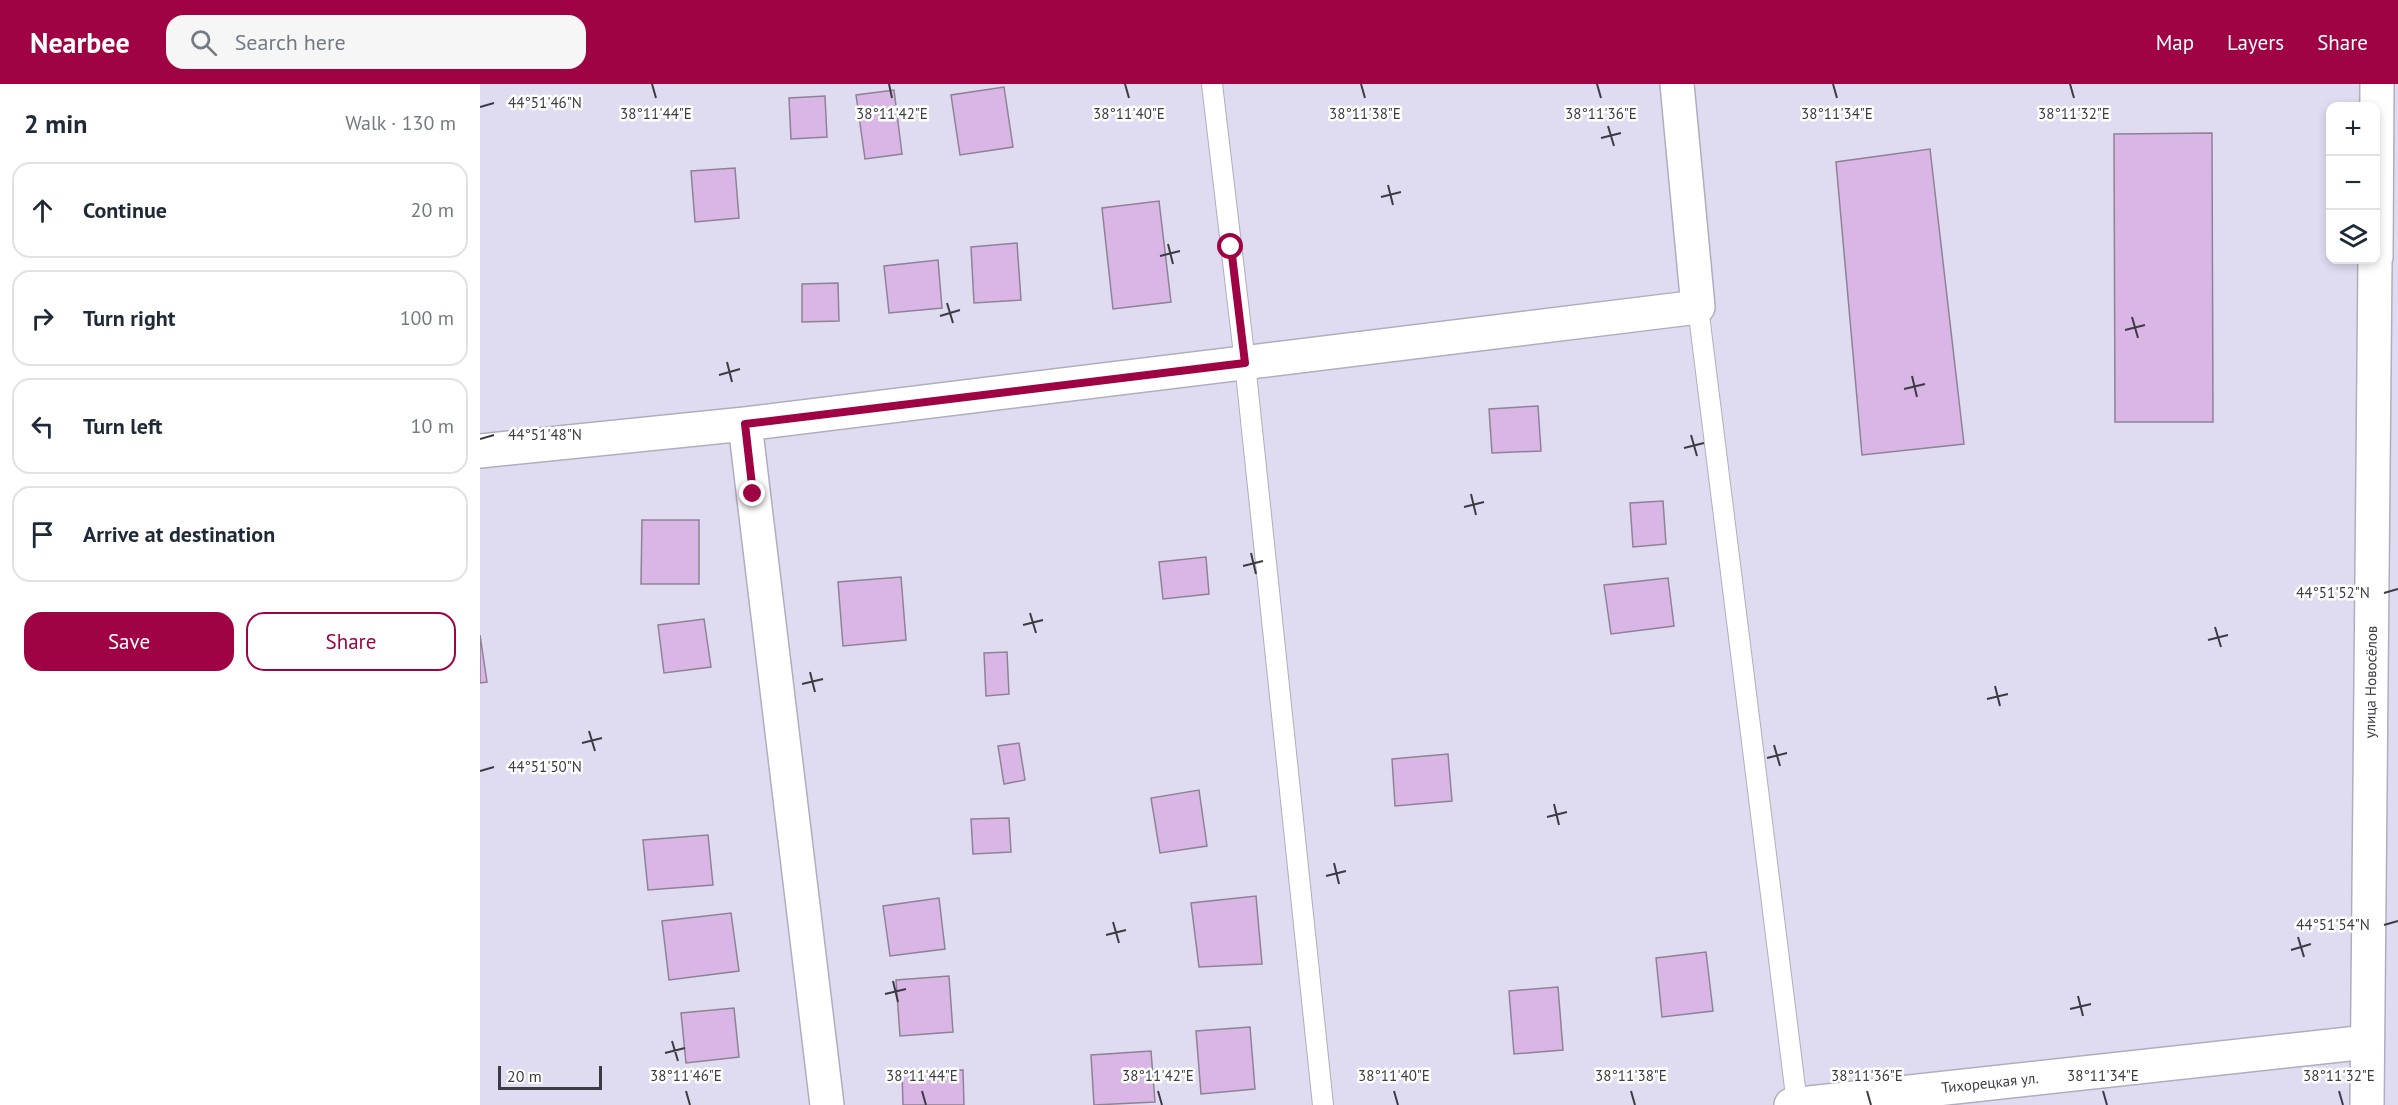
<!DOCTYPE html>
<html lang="en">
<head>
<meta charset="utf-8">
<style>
  body { margin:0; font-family:"PT Sans",sans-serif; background:#f6f6f7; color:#1f2937 }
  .controls { position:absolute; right:18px; top:18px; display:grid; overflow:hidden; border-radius:12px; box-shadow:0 3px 9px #0003 }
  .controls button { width:54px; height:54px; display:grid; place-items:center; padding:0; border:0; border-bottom:2px solid #e0e1e3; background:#fff; color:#1f2937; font:30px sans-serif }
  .scale { position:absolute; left:18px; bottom:15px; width:104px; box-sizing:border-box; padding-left:6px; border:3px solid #3c3b43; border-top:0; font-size:16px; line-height:21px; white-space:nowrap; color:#3c3b43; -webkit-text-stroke:4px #fff; paint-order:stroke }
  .stop { position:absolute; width:18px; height:18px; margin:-14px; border:4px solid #a00343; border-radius:50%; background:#fff }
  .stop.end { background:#a00343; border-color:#fff; box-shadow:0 2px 6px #0008 }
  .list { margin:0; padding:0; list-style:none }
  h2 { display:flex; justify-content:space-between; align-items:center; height:78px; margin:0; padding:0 24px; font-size:26px }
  h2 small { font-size:20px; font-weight:400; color:#747a83 }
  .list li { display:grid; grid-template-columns:39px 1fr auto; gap:18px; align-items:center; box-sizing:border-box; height:96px; margin:0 12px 12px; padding:0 12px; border:2px solid #e0e1e3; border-radius:18px }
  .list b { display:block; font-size:22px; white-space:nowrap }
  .list em { font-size:20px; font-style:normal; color:#747a83 }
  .actions { display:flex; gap:12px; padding:18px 24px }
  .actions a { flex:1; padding:14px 0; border:2px solid #a00343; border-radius:18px; text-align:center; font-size:21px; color:#a00343 }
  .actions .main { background:#a00343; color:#fff }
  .icon { flex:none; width:33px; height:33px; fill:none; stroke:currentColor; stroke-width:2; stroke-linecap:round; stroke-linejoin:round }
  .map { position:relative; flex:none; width:1918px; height:1021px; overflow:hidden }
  header { display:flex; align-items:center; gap:36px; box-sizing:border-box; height:84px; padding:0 30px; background:#a00343; color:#fff }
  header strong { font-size:28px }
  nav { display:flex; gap:33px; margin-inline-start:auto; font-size:21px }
  .search { width:420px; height:54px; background:#f6f6f7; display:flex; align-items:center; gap:15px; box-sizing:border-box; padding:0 21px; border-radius:18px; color:#747a83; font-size:22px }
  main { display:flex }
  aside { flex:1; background:#fff }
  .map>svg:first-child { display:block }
  .building { fill:#d9b6e5; stroke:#8f8293; stroke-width:1.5 }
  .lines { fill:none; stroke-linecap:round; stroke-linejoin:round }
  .service-casing { stroke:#b0adc0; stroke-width:22 }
  .minor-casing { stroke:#b0adc0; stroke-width:36 }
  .service { stroke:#fff; stroke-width:20 }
  .minor { stroke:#fff; stroke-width:33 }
  .route { stroke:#a00343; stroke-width:8 }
  .ticks { fill:none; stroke:#3c3b43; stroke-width:2 }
  .labels { text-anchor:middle; stroke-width:5; stroke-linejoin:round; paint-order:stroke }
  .street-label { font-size:15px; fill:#3c3b43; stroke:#fff }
  .ticks-label { font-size:15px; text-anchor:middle; fill:#3c3b43; stroke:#fff; stroke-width:5; stroke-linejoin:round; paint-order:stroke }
</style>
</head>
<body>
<header>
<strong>Nearbee</strong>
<div class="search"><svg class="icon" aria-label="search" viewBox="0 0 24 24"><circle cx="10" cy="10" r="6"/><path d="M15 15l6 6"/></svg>Search here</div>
<nav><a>Map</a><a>Layers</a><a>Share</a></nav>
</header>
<main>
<aside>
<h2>2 min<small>Walk · 130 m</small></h2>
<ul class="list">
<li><svg class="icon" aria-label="ahead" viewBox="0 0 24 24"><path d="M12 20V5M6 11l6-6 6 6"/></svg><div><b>Continue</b></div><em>20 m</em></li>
<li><svg class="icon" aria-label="right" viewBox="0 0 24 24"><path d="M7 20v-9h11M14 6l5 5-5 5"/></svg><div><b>Turn right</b></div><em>100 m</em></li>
<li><svg class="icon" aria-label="left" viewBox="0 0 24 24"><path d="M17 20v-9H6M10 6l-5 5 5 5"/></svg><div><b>Turn left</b></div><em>10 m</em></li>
<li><svg class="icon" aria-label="arrive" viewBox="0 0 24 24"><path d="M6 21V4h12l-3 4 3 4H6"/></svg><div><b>Arrive at destination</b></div></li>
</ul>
<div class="actions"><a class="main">Save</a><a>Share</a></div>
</aside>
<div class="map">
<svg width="1918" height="1021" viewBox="0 0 1918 1021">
  <rect width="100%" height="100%" fill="#dfdcf1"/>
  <path class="building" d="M524,3L533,63L480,71L471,11Z
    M414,6L422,70L385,75L376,11Z
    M345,12L347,53L311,55L309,14Z
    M1732,49L1733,338H1635L1634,50Z
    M1450,65L1484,360L1382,371L1356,78Z
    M255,84L259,134L215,138L211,87Z
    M679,117L691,218L633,225L622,124Z
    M537,159L541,216L494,219L491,163Z
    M458,176L462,224L409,229L404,182Z
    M358,199L359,237L322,238V200Z
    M1058,322L1061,367L1012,369L1009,325Z
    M1183,417L1186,460L1153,463L1150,419Z
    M162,436H219V500H161Z
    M726,473L729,510L683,515L679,478Z
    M421,493L426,556L363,562L358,498Z
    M1188,494L1194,542L1131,550L1124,501Z
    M224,535L231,583L184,589L178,541Z
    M0,551L7,598L0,599Z
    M527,568L529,610L506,612L504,569Z
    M539,659L545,696L524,700L518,662Z
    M968,670L972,717L915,722L912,675Z
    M719,706L727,762L680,769L671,714Z
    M529,734L531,768L493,770L491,735Z
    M228,751L233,801L168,806L163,756Z
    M776,812L782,880L719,883L711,819Z
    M459,814L465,865L410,872L403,822Z
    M251,829L259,887L189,896L182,837Z
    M1226,868L1233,927L1182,933L1176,874Z
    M469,892L473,948L420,952L416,896Z
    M1078,903L1083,966L1034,970L1029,907Z
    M254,924L259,973L206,979L201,929Z
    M770,943L775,1005L721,1010L716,947Z
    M671,967L675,1018L614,1021L611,971Z
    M483,986L484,1021H423L422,988Z"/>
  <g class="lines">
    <defs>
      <path id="service" d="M732,0L765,279L843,1021
        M1218,223L1317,1020"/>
      <path id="minor" d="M1896,173L1897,0
        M265,340L347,1021
        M0,367L265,340L1218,223L1197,0
        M1311,1021L1887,958
        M1887,1021L1895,176"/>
    </defs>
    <use href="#service" class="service-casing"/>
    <use href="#minor" class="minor-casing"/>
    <use href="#service" class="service"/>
    <use href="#minor" class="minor"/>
  </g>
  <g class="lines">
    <path class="route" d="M273,410L265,340L765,279L751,163"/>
  </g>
  <path class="ticks" d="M172,0L176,14M409,0L412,14M645,0L649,14M881,0L885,14M1117,0L1121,14M1353,0L1357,14M1590,0L1594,14M0,23L14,19M1128,42L1134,62M1121,54L1141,49M908,101L913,121M901,113L921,108M688,160L693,180M680,172L700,167M467,219L473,239M460,232L480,226M1652,233L1658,254M1645,246L1665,241M247,278L252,298M239,291L260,285M1432,292L1437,313M1424,305L1445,300M1211,351L1217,372M0,355L14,351M1204,364L1224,359M991,410L996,431M984,423L1004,418M771,469L776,490M763,482L783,477M1904,509L1918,505M550,529L556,549M543,541L563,536M1735,543L1741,563M1728,556L1748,551M330,588L335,608M322,600L343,595M1515,602L1520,622M1507,615L1528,610M109,647L115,667M102,659L122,654M1294,661L1300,682M1287,674L1307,669M0,687L14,683M1074,720L1079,741M1067,733L1087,728M854,779L859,800M846,792L866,787M633,838L639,859M1904,841L1918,837M626,851L646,846M1818,853L1824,873M1811,866L1831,860M413,897L418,918M405,910L426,905M1598,912L1603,932M1590,925L1611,920M192,957L198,977M185,969L205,964M206,1007L210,1021M442,1007L446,1021M678,1007L682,1021M914,1007L918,1021M1151,1007L1155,1021M1387,1007L1391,1021M1623,1007L1627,1021M1859,1007L1863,1021"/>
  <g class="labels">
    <g class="street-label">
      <text transform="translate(1891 598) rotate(-89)" y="5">улица Новосёлов</text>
      <text transform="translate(1510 999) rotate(-6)" y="5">Тихорецкая ул.</text>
    </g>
  </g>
  <g class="ticks-label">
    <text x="65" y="24">44°51'46"N</text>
    <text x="176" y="35">38°11'44"E</text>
    <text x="412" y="35">38°11'42"E</text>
    <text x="649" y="35">38°11'40"E</text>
    <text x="885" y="35">38°11'38"E</text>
    <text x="1121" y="35">38°11'36"E</text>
    <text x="1357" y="35">38°11'34"E</text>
    <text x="1594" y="35">38°11'32"E</text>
    <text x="65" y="356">44°51'48"N</text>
    <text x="1853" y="514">44°51'52"N</text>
    <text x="65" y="688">44°51'50"N</text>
    <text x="1853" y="846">44°51'54"N</text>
    <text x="206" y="997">38°11'46"E</text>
    <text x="442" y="997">38°11'44"E</text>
    <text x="678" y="997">38°11'42"E</text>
    <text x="914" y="997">38°11'40"E</text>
    <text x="1151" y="997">38°11'38"E</text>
    <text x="1387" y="997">38°11'36"E</text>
    <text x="1623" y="997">38°11'34"E</text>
    <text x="1859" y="997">38°11'32"E</text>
  </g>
</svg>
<div class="controls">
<button>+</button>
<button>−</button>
<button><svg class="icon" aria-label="layers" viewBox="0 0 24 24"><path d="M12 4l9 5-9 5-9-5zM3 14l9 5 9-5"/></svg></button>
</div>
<div class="scale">20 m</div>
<div class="stop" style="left:751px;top:163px"></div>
<div class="stop end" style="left:273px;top:410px"></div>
</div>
</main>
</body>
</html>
